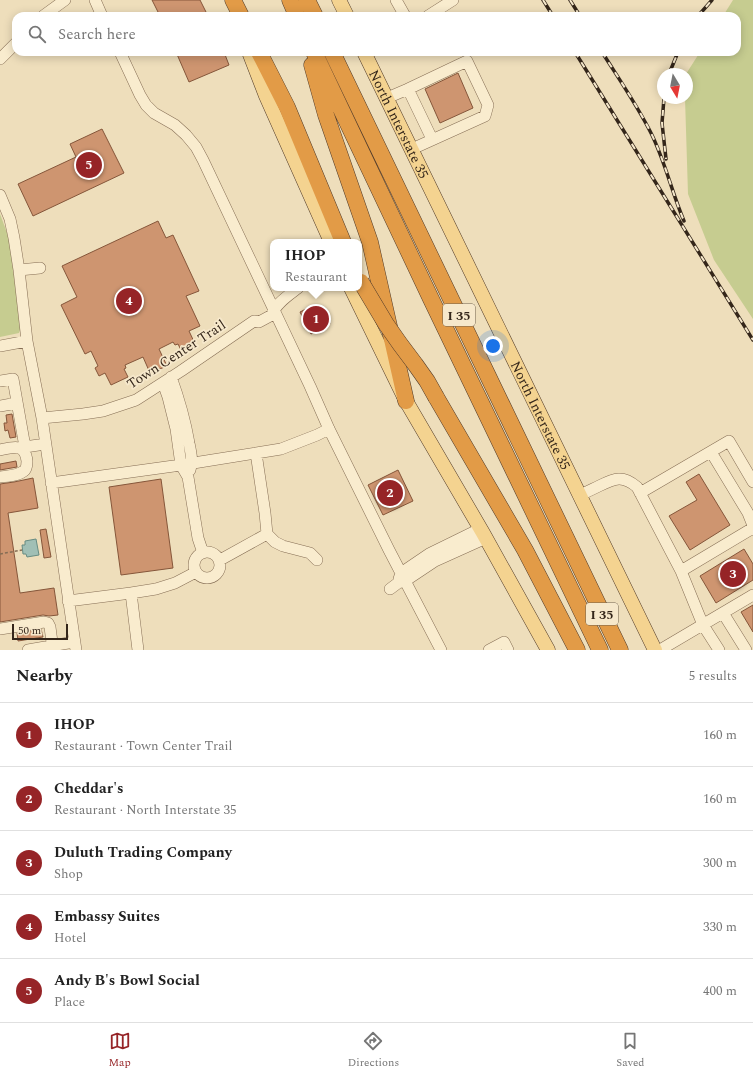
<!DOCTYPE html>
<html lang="en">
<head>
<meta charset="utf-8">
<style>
  body { margin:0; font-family:Spectral,serif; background:#f2f2f2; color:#222 }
  .compass { position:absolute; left:657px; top:68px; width:36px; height:36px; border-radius:50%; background:#fff; box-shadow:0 2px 10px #0003; rotate:170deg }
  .scale { position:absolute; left:12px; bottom:10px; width:56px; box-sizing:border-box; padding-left:4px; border:2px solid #34261a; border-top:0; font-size:11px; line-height:14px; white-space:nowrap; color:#34261a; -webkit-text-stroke:3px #f6e8cb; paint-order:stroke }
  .you { position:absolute; left:493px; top:346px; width:14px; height:14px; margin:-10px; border:3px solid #fff; border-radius:50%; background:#1a73e8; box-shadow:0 0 0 6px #1a73e833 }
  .badge { display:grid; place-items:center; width:26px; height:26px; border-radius:50%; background:#962427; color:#fff; font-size:13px; font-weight:700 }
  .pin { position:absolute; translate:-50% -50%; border:2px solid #fff; box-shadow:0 1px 4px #0006 }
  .popup { position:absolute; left:270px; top:239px; width:92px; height:52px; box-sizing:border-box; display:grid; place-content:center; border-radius:8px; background:#fff; filter:drop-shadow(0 1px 3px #0005); font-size:13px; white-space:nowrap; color:#767676 }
  .popup b { font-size:15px; color:#222 }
  .popup::after { content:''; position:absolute; left:50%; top:100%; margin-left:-8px; border:8px solid transparent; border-top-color:#fff }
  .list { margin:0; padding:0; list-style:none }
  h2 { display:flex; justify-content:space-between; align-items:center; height:52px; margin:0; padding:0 16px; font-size:17px }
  h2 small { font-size:13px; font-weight:400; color:#767676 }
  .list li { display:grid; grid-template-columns:26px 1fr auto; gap:12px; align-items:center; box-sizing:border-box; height:64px; padding:0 16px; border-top:1px solid #e0e0e0 }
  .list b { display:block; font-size:15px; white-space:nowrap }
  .list p { margin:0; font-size:13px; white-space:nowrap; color:#767676 }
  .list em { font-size:13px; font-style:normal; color:#767676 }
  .icon { flex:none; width:22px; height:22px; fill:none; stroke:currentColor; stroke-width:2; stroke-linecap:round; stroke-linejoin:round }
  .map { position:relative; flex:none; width:753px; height:650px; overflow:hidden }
  .search { position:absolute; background:#fff; box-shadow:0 2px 10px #0003; left:12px; right:12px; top:12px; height:44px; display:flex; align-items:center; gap:10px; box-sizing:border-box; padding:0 14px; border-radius:12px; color:#767676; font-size:15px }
  .sheet { height:372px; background:#fff }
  nav { display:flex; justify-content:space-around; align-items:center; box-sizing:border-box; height:56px; border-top:1px solid #e0e0e0; background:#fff; font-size:11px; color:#767676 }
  nav a { display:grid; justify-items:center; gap:2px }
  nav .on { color:#962427 }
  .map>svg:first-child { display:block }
  .green { fill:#c6cc90 }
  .water { fill:#a0bfb5; stroke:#678c82 }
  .building { fill:#ce9570; stroke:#85563a }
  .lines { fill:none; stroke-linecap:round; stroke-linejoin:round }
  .minor-casing { stroke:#866e55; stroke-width:12 }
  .major-casing { stroke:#533c2a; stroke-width:15 }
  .highway-casing { stroke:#533c2a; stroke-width:17 }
  .path { stroke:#866e55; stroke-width:1.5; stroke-dasharray:3 2; stroke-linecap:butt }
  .minor { stroke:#f9ecce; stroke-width:11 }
  .major { stroke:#f4d390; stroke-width:14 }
  .highway { stroke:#e29b47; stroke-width:16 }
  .rail-casing { stroke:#34261a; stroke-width:3.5 }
  .rail { stroke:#f6e8cb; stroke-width:2; stroke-dasharray:6; stroke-linecap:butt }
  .highway-bridge-casing { stroke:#533c2a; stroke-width:17; stroke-linecap:butt }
  .highway-bridge { stroke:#e29b47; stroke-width:16 }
  .labels { text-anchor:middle; stroke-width:3.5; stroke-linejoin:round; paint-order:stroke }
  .shield { fill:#f6e8cb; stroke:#6e604f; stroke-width:1 }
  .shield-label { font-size:13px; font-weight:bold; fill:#34261a }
  .street-label { font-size:14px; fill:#34261a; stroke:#f6e8cb }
</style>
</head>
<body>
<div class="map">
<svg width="753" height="650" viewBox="0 0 753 650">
  <rect width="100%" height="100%" fill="#eedebb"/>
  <path class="green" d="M733,0H753V319L714,260L688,194L685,98H687V74H686L700,52H737V16H723Z
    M0,214L9,238L21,326L19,333L0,337Z"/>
  <path class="water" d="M36,539L39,555L27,557L26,554H23L22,545H25V541Z"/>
  <path class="building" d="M152,0H200L208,16H160Z
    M176,52H224L229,65L189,82Z
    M458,73L473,108L440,123L425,89Z
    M102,129L124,173L33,216L18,184L76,157L70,144Z
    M158,221L166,238L173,235L199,291L186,296L200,326L189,331L196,346L182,352L178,344L175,345L173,342L159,349L167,366L150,373L143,357L125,365L126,368L124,369L128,377L111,385L105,373L99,376L95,368L98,366L91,351L85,354L61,305L77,297L62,266Z
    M312,306L315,313L323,309L330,324L311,334L300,312Z
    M12,414L16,437L10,438L8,430L5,431L4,423H7L6,415Z
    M16,461L17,467L0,470V464Z
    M398,470L413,501L383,515L368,485Z
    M699,474L730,525L690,550L669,516L697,500L686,482Z
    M33,478L38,508L8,513L20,593L54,588L58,615L49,616L43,615L0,622V484L14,482Z
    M161,479L173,568L121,575L109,487Z
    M46,529L51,557L44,558L40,530Z
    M744,549L753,564V580L716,603L700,576Z
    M753,605V632L741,612Z
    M41,629L43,637L18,641L17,633Z"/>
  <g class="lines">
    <defs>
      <path id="minor" d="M95,0L102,16
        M396,0L405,16
        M43,16L65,0
        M428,16L453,0
        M120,52L140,95L146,105L154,113L175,125L186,135L196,147L203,160L310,386L329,429L389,550L441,650
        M0,59L16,43
        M408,89L432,139
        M387,98L408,89L467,61L488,105L485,116L412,149
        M0,195L10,219L14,238L19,270L27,341L42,418L76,650
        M19,270L40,268
        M0,346L27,341
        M171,377C179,399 185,420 189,443C191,453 193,461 190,470
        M0,381L13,379L25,447
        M163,383L168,397L176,429L181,465L188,477L198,538L203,553
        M0,406L17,403
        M42,418L83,414L103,411L136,400L181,371L254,321L259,322L272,315C275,304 289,295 298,288
        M0,450C13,447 25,443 27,461C27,464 27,467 25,470C19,476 7,476 0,477
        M23,450L25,447L45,444
        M711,452L748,513L752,523L753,530
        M256,453L265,513L267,534L275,542L283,546L310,553L317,560
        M51,483L181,465L281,449L317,435L329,429
        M640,493L729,441L753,482
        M579,496C586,492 593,489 599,486C615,478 623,475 637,487L681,571L703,625L719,650
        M194 565a13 13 0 1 1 26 0a13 13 0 1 1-26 0Z
        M220,560L267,534
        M681,571L753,528
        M399,579L401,573L429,554L480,529
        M390,589L398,583L405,581L435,561L486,538
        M131,593L138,650
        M68,601L131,593L156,589L175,583L196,572
        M723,613L746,650
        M0,629L44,622L48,623L50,627L53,650
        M28,650L74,642
        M489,650L504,642L508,650
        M660,650L753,595"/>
      <g id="major">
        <path d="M339,0L347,16"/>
        <path d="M249,52L266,96L331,242"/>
        <path id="s1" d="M364,52L655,650"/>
        <path d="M351,288L406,401L483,533L548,650"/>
      </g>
      <path id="highway" d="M233,0L241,16
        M290,0L297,16
        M307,0L315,16
        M259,52L287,107L343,242
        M314,52L431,299L600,650
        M332,52L620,650
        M312,65L326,115L370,242L406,401
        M436,397L525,550L577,650"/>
    </defs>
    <use href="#minor" class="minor-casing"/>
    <use href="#major" class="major-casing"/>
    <use href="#highway" class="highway-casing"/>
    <path class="path" d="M0,554L22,550"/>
    <use href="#minor" class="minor"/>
    <use href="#major" class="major"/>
    <use href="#highway" class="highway"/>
    <defs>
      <path id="rail" d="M543,0L553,16
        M570,0L580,16
        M698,16L712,0
        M575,52L753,340
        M602,52C619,79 637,105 651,133C665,161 672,193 684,221
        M669,74L678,52
        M664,98L662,123L666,159"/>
    </defs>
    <use href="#rail" class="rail-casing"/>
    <use href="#rail" class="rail"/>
    <defs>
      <path id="highway-bridge" d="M361,282L386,324L400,344L415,364L427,381L436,397"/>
    </defs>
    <use href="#highway-bridge" class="highway-bridge-casing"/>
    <use href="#highway-bridge" class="highway-bridge"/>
  </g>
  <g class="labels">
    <g class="shield">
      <rect x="443" y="304" width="32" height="22" rx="3"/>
      <rect x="586" y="603" width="32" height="22" rx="3"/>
    </g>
    <g class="shield-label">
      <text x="459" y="320">I 35</text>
      <text x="602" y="619">I 35</text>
    </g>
    <g class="street-label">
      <text dy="5" stroke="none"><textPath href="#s1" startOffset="80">North Interstate 35</textPath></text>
      <text transform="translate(176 354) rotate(-33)" y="5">Town Center Trail</text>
      <text dy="5" stroke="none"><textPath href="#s1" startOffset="404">North Interstate 35</textPath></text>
    </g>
  </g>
</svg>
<svg class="compass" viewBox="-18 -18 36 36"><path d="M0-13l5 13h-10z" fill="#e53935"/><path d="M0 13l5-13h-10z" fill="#767676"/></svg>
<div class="scale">50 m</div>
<div class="you"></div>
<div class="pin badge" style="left:316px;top:319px">1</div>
<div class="popup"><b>IHOP</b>Restaurant</div>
<div class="pin badge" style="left:390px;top:493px">2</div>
<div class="pin badge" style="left:733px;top:574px">3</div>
<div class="pin badge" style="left:129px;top:301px">4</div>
<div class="pin badge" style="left:89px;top:165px">5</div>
<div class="search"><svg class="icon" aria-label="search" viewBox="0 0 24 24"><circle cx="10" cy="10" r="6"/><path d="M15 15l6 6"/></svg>Search here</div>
</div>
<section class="sheet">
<h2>Nearby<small>5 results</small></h2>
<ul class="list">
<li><span class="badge">1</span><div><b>IHOP</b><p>Restaurant · Town Center Trail</p></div><em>160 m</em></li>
<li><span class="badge">2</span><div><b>Cheddar's</b><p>Restaurant · North Interstate 35</p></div><em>160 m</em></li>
<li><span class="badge">3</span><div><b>Duluth Trading Company</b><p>Shop</p></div><em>300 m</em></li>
<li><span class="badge">4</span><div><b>Embassy Suites</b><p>Hotel</p></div><em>330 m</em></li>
<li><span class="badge">5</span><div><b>Andy B's Bowl Social</b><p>Place</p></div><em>400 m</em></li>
</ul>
</section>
<nav>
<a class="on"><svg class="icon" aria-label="map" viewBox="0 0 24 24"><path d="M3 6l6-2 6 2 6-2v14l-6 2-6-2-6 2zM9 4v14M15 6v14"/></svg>Map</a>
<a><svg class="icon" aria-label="directions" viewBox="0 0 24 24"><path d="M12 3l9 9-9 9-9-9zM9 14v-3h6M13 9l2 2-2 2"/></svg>Directions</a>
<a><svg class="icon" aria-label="saved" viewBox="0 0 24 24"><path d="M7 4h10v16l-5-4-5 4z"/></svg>Saved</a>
</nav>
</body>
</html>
